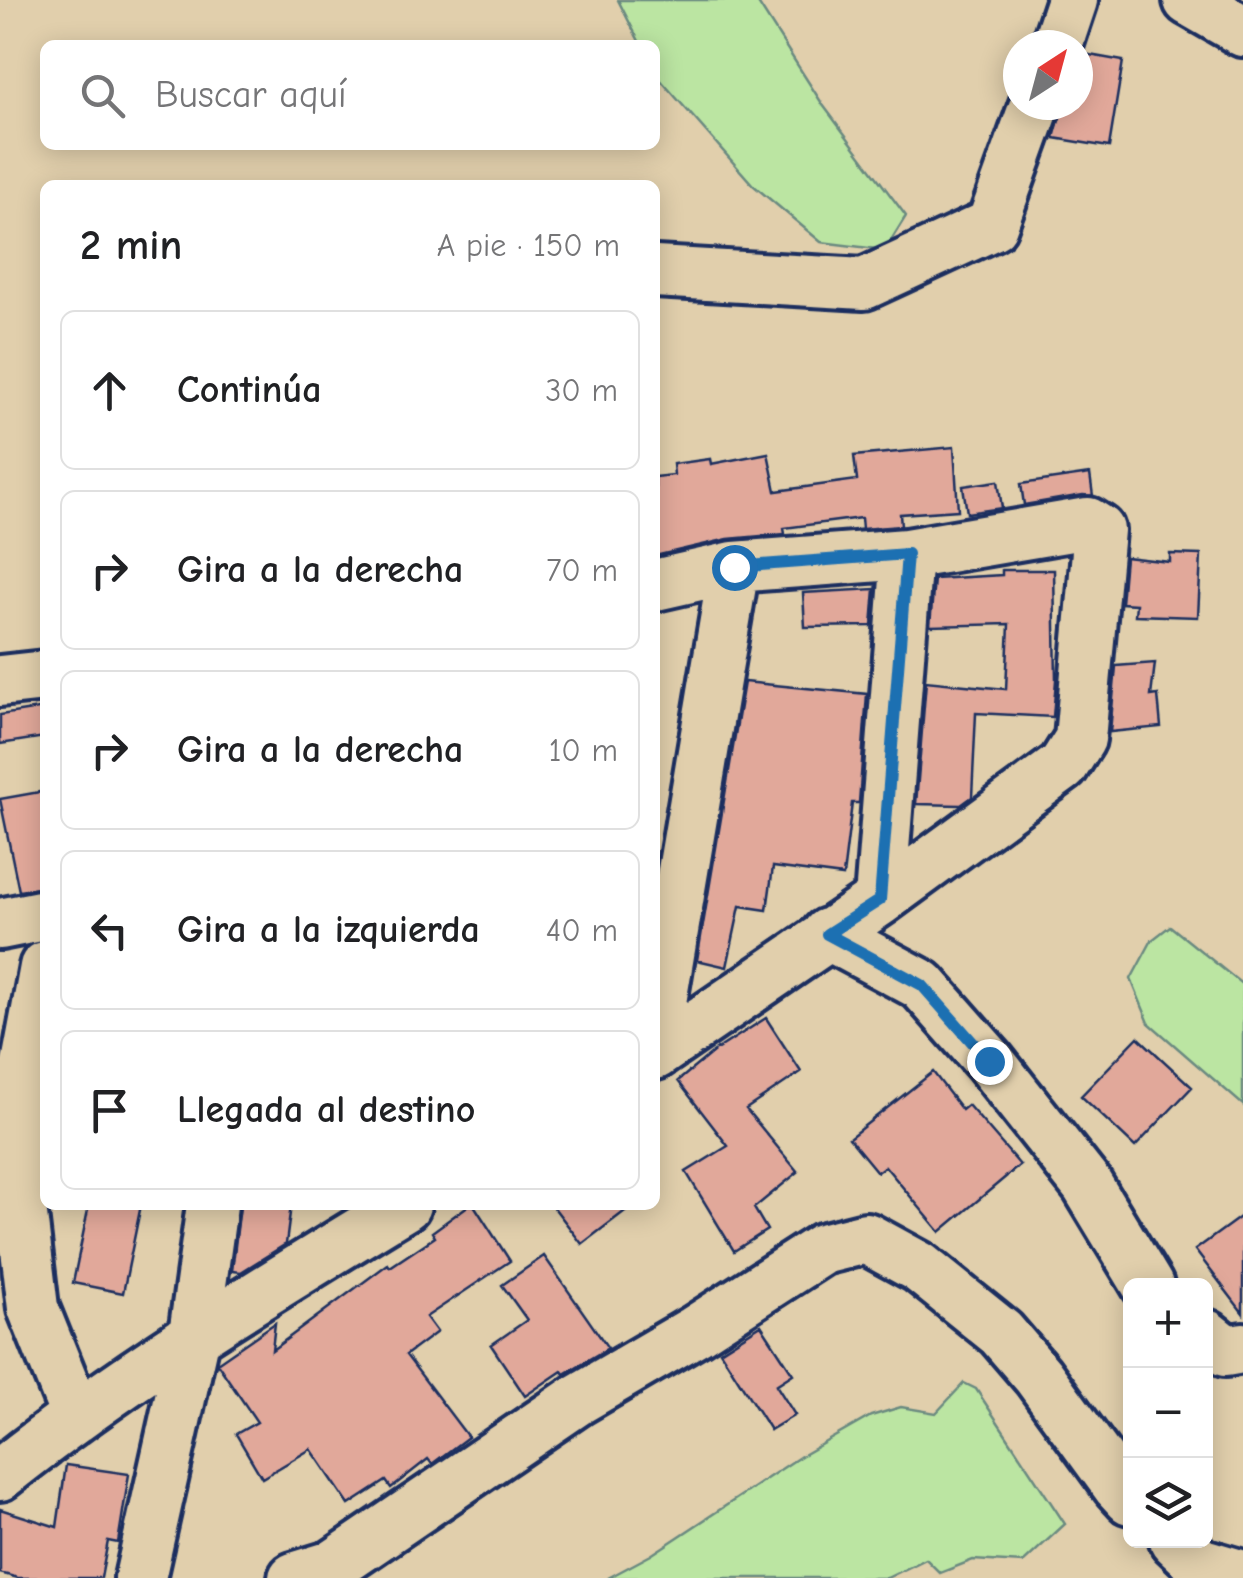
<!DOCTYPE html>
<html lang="es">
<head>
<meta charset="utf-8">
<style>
  body { margin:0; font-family:"Comic Neue",sans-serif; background:#f2f2f2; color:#202124 }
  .controls { position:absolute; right:30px; bottom:30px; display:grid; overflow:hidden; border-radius:15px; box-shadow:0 5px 25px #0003 }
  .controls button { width:90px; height:90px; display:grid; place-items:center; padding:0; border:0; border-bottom:2px solid #e0e0e0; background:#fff; color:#202124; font:50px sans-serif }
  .compass { position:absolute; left:1003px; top:30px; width:90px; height:90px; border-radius:50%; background:#fff; box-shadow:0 5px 25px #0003; rotate:36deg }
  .stop { position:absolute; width:30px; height:30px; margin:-22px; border:8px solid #1f6fb2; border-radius:50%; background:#fff }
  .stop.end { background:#1f6fb2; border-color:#fff; box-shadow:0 2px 10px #0008 }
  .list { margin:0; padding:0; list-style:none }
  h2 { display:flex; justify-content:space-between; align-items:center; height:130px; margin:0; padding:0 40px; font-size:42px }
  h2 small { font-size:32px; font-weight:400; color:#757577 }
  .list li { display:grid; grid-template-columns:65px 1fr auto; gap:30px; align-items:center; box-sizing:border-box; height:160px; margin:0 20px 20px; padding:0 20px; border:2px solid #e0e0e0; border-radius:15px }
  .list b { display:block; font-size:38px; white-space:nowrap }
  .list em { font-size:32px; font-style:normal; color:#757577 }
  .icon { flex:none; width:55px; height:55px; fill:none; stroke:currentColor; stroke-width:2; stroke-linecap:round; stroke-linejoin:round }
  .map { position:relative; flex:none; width:1243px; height:1578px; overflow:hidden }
  .search { position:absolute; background:#fff; box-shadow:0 5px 25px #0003; left:40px; top:40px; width:620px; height:110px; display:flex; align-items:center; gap:25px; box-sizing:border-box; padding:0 35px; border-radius:15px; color:#757577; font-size:38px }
  .panel { position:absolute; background:#fff; box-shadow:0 5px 25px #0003; left:40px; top:180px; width:620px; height:1030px; border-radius:15px }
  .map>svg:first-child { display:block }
  .green { fill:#bbe5a2; stroke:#6b8a80; stroke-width:2.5 }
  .building { fill:#e1a89a; stroke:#1b2f5e; stroke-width:2.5 }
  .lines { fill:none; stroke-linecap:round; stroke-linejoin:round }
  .minor-casing { stroke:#1b2f5e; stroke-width:58 }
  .minor { stroke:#e1cfac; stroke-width:50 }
  .route { stroke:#1f6fb2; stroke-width:12 }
</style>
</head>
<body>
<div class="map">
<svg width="1243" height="1578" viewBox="0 0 1243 1578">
  <rect width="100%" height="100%" fill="#e1cfac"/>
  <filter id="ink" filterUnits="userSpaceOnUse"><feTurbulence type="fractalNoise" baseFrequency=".01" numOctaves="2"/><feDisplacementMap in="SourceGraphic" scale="20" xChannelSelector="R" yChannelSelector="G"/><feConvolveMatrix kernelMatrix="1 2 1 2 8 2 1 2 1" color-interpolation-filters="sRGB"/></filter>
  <g filter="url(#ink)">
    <path class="green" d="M618,0H756L823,105L906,216L885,250L821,242L753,185L658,77L655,45H641Z
      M1170,926L1243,985V1105L1149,1023L1131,979L1152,940Z
      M964,1383L976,1389L1065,1524L1023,1563L973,1560L940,1573L926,1559L887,1578H608L651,1555L801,1456L871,1416L901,1407L936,1413Z"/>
    <path class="building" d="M1084,54L1123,61L1109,147L1054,138L1063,105H1078V64Z
      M954,447L958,510L900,514L901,526L862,529L861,518L784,528L785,534L728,539L655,556V477L674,475L673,464L710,459L711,464L768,453L776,491L857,480L854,456Z
      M1090,474L1093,496L1083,495L1024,505L1021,484Z
      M998,481L1002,508L967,513L963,486Z
      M1170,554L1201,555L1198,617L1135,615L1136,604L1121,603L1125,557L1170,562Z
      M1002,570H1054L1056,680L1053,717L976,713L972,797L961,805L916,804L926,681L1006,689L1009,624L930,626L934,579L1002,575Z
      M875,589L872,626L805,627L803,593Z
      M1155,663L1151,696L1158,695L1161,727L1110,732L1116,666Z
      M744,682L867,694L859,803H852L843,876L773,867L767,910L740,906L727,967L697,960Z
      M45,708V737L0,744V715Z
      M45,791V887L19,891L0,799Z
      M766,1018L801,1072L746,1109L798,1172L754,1208L767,1230L734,1251L686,1172L728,1146L678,1081L713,1052Z
      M1138,1037L1192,1087L1135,1147L1081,1096Z
      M933,1072L962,1110L968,1105L1020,1165L940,1232L885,1166L877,1172L849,1138Z
      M89,1205H141L123,1293L73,1283Z
      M240,1205H291L286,1244L241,1272L232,1271Z
      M469,1205H474L510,1261L426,1317L437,1332L406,1355L468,1437L432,1464L428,1459L391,1488L386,1481L349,1505L311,1449L262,1478L236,1434L257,1422L217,1363L275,1323L272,1350L388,1264L390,1267L435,1237L432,1232Z
      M552,1205H633L582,1244Z
      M1243,1215V1313L1195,1250Z
      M544,1256L608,1348L564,1374L562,1371L525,1396L491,1345L527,1320L502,1285Z
      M761,1325L793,1374L776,1385L795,1415L770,1430L720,1351Z
      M66,1465L129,1474L118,1543L108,1541L101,1578H18L0,1573V1509L57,1527Z"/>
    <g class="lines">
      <defs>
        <path id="minor" d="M1189,0L1243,31
          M1057,45L1072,0
          M655,272L864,284L992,225L1035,105
          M655,585L734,567L907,554L1088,523L1099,530L1080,739L1063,766L880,900L655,1054
          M0,681L45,676
          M880,900L907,554
          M0,924L45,915
          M827,934L922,985L989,1061L1087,1185L1148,1286
          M45,967L13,1139L33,1308L76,1415
          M655,1038L734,567
          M1206,1335L1226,1351L1243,1348
          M0,1475C127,1373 266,1290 405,1205
          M1175,1540L1199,1563L1243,1576
          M140,1578L194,1335L212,1205
          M294,1578L333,1566L577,1400L695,1331L822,1249L866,1238L919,1267L1001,1333L1038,1376L1118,1486L1130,1499"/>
      </defs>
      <use href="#minor" class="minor-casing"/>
      <use href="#minor" class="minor"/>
    </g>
  </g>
  <g class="lines" filter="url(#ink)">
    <path class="route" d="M734,567L907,554L880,900L827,934L922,985L989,1061"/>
  </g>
</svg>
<div class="controls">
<button>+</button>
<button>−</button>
<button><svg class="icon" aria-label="layers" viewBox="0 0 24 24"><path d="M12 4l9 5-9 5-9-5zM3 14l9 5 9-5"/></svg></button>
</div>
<svg class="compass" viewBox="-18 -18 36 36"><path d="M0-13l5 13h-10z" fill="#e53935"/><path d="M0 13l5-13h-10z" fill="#757577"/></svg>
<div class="stop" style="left:734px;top:567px"></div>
<div class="stop end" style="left:989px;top:1061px"></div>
<div class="search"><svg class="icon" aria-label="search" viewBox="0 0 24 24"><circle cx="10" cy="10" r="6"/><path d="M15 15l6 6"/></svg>Buscar aquí</div>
<section class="panel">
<h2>2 min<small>A pie · 150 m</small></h2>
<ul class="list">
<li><svg class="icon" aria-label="ahead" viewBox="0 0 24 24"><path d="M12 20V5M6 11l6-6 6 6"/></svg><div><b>Continúa</b></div><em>30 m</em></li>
<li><svg class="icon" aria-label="right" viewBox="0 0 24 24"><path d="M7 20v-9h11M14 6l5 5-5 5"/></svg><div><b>Gira a la derecha</b></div><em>70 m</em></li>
<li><svg class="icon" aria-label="right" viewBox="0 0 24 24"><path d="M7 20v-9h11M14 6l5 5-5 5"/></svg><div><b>Gira a la derecha</b></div><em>10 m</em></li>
<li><svg class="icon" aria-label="left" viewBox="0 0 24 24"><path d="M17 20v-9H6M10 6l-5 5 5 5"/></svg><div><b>Gira a la izquierda</b></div><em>40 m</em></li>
<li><svg class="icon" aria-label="arrive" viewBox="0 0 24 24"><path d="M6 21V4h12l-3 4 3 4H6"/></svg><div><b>Llegada al destino</b></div></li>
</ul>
</section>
</div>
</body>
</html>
